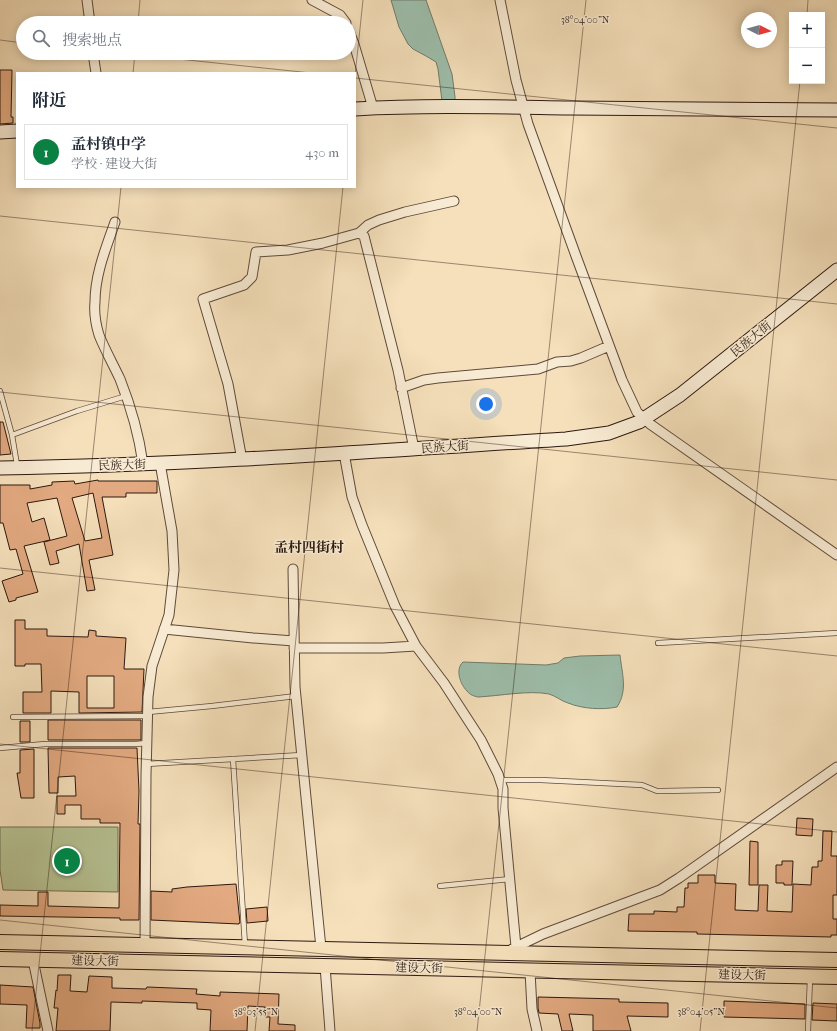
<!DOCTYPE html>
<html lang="zh">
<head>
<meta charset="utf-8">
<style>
  body { margin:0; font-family:"IM FELL French Canon","Noto Serif SC",serif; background:#f6f6f7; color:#1f2937 }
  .controls { position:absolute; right:12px; top:12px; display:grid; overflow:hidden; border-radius:0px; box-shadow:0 2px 10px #0003 }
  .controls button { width:36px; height:36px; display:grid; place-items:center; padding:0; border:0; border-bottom:1px solid #e0e1e3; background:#fff; color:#1f2937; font:20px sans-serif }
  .compass { position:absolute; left:741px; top:12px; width:36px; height:36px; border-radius:50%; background:#fff; box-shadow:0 2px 10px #0003; rotate:96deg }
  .you { position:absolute; left:486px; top:404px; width:14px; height:14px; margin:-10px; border:3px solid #fff; border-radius:50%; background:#1a73e8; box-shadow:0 0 0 6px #1a73e833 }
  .badge { display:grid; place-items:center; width:26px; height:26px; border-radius:50%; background:#0b8043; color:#fff; font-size:13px; font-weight:700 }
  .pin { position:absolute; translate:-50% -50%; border:2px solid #fff; box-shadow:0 1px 4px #0006 }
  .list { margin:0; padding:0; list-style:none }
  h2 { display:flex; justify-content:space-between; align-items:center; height:52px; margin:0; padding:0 16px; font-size:17px }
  h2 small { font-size:13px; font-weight:400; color:#747a83 }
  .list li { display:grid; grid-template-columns:26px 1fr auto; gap:12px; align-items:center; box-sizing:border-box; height:56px; margin:0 8px 8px; padding:0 8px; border:1px solid #e0e1e3; border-radius:0px }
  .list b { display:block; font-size:15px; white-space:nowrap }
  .list p { margin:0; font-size:13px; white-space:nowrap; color:#747a83 }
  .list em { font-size:13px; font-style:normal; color:#747a83 }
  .icon { flex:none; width:22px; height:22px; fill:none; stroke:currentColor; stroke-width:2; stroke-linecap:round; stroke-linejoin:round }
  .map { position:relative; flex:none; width:837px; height:1031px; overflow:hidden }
  .search { position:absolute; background:#fff; box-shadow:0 2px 10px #0003; left:16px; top:16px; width:340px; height:44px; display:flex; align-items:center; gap:10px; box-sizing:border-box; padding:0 14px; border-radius:22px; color:#747a83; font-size:15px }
  .panel { position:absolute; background:#fff; box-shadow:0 2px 10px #0003; left:16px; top:72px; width:340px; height:116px; border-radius:0px }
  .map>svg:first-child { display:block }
  .green { fill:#b7c394; stroke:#726e52 }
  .water { fill:#9dbeab; stroke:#707c6d }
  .building { fill:#e3aa81; stroke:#2d180f; fill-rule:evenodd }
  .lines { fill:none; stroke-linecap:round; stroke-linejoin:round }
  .lane-casing { stroke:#5f4a3a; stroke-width:6 }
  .street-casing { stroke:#5f4a3a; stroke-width:11 }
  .secondary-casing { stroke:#2d180f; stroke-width:15 }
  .primary-casing { stroke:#2d180f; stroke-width:16 }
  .lane { stroke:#f8ebd3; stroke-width:4.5 }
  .street { stroke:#f8ebd3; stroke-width:9 }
  .secondary { stroke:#f8ebd3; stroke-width:13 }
  .primary { stroke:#f5e0bb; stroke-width:14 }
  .ticks { fill:none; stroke:#2d180f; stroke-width:1; stroke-opacity:0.45 }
  .labels { text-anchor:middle; stroke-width:3; stroke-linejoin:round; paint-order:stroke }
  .street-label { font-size:12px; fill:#2d180f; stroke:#f8ebd3 }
  .quarter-label { font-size:14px; font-weight:bold; fill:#2d180f; stroke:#f8ebd3 }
  .ticks-label { font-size:10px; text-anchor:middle; fill:#2d180f; stroke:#f8ebd3; stroke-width:3; stroke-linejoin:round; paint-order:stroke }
</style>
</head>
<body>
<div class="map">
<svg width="837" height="1031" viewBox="0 0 837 1031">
  <rect width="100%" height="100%" fill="#f5e0bb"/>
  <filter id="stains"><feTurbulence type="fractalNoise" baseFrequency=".005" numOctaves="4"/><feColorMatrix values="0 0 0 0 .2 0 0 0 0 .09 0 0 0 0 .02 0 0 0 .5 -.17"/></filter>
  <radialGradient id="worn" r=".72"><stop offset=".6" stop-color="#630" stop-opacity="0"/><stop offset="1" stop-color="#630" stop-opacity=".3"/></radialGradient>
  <path class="green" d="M0,827H118V892L3,890L0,870Z"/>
  <path class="water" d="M391,0H426L452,74L455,97V102L442,101L438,69L436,62L426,56L413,49L408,44L399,27Z
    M620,655C622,674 628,690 617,707C602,710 583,709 568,703C561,701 556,696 549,694C529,690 499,696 478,697C474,696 470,695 467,691C460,684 455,669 463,662L546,665L558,663L564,658L580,656Z"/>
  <path class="building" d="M0,70H12L11,117H13V123L0,124Z
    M0,422H3L11,454L0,455Z
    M98,480V481H157V493H126V497H102L113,555L89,560L95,590L87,591L79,544L56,551L59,563L50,565L44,542L67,536L57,498L27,503L32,522L44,518L50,540L24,546L38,592L16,598V600L9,602L2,581L23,574L16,549L10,550L3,523H0V485H30V489L52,485V482L74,481L75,484ZM93,493L102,538L85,541L72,498Z
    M15,620H25V629H47V636L88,637L89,630L96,631V636L126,638L124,669H144L142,712L79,713V692L51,691V713H23V692H42L41,664H25V666H15ZM87,676H114V708H87Z
    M48,720H141V740H48Z
    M20,721H30V742H20Z
    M48,748H137L139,791L138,824H140L139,920H120V918L0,916V905L38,906V892H48V906L119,908L120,823H100V819H81V805H65V814H57V796H76L75,776L58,777V793H49Z
    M34,749V798H21L17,773H20V750Z
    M797,818L813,819L812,836L796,835Z
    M823,831H832L831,856H837V895H833V919H837V935H831V937L697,934V932L628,931L629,914H654V911L677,912V907H684L685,888H688V883H698V875H715V883L736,884L735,910L758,911L759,885H768L767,911L792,912L793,884L811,885L812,867H818V861H822Z
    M750,841L758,842V885H749Z
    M782,861H793L792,885H784V883H776V865H782Z
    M236,884L240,923H239V924L151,920V891L172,892V889L187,887Z
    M267,907L268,921L247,923L246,909Z
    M58,975H71L70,991L87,992L89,976L112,977V988L146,989L147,987L197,989L196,994L220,996V992L279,994L278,1024L295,1025V1031H269L270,1017H264L265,1007L248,1006L247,1031H210L211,1010L197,1009V1003L142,1001V1003L111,1002L110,1031H56L58,1008H54L56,990L57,991Z
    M0,985L33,987L40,1023V1028H26L27,1005L0,1004Z
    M538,997L619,999V1002L668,1003V1017L627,1016L631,1031H593V1015L569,1014L573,1031H562L558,1014L539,1013L538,1008Z
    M724,1001L805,1004V1019L724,1017Z
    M813,1003L837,1004V1021L812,1020Z"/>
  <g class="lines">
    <defs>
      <path id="lane" d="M0,391L12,435L17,465
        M12,435L77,411L126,396
        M658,643L837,633
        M148,712L212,706L296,696
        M13,717L148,716
        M0,748L45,744H136L147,743
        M233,759L245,945
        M146,764L302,755
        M500,780H541L642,785L657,791H661L718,790
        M440,886L510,879
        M808,1031L810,978"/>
      <path id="street" d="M87,0L90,23
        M312,0L340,15L346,23
        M500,0L516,80L528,124L576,256L622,380L637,412L650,424L837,555
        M349,31L354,44L373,108
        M93,53L96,73
        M115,222C106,248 95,274 95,302C94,312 96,325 99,335C105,350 113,364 120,379C131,407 139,435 143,464
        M359,233L368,225L379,220L405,212L454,201
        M401,388L424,380L438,378L538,369L557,362L571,361L581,358L609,346
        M344,453L352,497L362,525L395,606L416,646L444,683L481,740L498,774L503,789V808L516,947
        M242,460L228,384L203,299L244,285L252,277L256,252L288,250L323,243L359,233L364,236L398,370L414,449
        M293,569L295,687L321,948
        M164,629L253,638L294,641
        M294,648H383L416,646
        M145,945L146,775L148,697L152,666L169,615L174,570L172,531L160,463
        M512,949L543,934L660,890L679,878L837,767
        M33,960L48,1031
        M325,966L330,1031
        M530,971L532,1009L537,1031"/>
      <path id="secondary" d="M355,109C427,105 499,107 570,108C659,109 748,110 837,110
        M0,132L17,131
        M0,468C189,465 377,451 566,439L609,433L639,422L680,395L837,270"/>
      <path id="primary" d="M0,942L837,960
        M0,959L837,977"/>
    </defs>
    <use href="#lane" class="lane-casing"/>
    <use href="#street" class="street-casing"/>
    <use href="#secondary" class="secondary-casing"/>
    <use href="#primary" class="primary-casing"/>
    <use href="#lane" class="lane"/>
    <use href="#street" class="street"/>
    <use href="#secondary" class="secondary"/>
    <use href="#primary" class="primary"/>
  </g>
  <path class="ticks" d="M807,15L808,0M138,23L140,0M0,40L23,43M121,53L311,73M133,73L135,53M355,76L363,0M355,78L837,128M0,216L837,304M0,392L837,480M0,568L837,656M0,744L837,832M0,920L837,1008M32,1031L121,187M255,1031L343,187M477,1031L586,0M700,1031L800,81"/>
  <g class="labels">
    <g class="street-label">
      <text transform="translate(751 339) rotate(-39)" y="4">民族大街</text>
      <text transform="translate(445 447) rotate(-4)" y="4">民族大街</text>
      <text transform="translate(122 465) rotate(-2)" y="4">民族大街</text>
      <text transform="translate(95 961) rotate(1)" y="4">建设大街</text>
      <text transform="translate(419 968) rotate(1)" y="4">建设大街</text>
      <text transform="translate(742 975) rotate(1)" y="4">建设大街</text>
    </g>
    <g class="quarter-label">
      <text x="309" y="552">孟村四街村</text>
    </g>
  </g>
  <g class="ticks-label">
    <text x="585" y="23">38°04'00"N</text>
    <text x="256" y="1015">38°03'55"N</text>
    <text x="478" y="1015">38°04'00"N</text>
    <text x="701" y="1015">38°04'05"N</text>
  </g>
  <rect width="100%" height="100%" filter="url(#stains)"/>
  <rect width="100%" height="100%" fill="url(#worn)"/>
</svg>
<div class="controls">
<button>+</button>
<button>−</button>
</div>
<svg class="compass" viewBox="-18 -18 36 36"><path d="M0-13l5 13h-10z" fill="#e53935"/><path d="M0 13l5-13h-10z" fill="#747a83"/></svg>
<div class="you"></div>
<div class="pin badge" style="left:67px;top:861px">1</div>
<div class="search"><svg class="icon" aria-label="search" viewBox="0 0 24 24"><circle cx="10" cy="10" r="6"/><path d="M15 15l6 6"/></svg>搜索地点</div>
<section class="panel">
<h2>附近<small></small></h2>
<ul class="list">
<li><span class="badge">1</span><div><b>孟村镇中学</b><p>学校 · 建设大街</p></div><em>430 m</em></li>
</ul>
</section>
</div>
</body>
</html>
